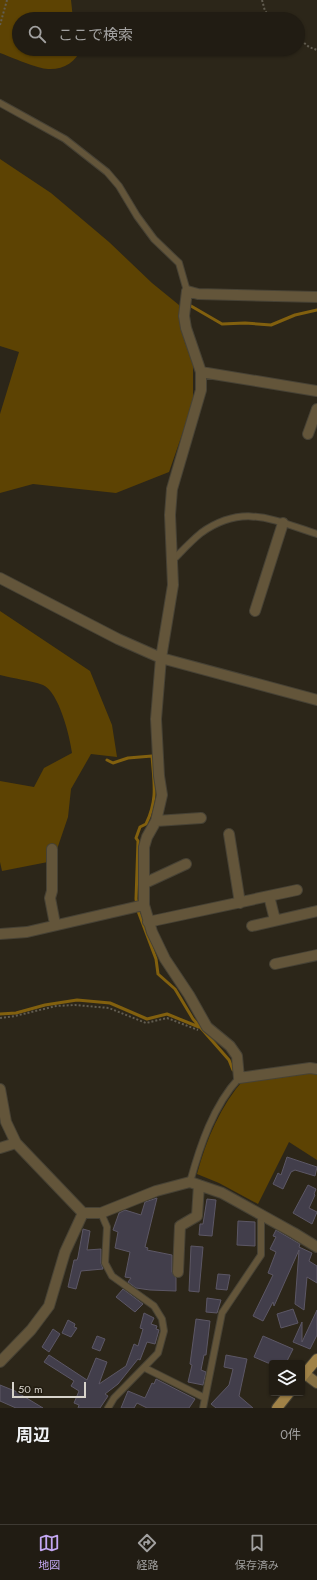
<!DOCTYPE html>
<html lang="ja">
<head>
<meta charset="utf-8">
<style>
  body { margin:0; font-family:Jost,"Noto Sans JP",sans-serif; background:#2d2921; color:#f1f3f6 }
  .controls { position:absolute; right:12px; bottom:12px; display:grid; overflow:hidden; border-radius:4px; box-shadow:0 1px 3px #0004 }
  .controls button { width:36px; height:36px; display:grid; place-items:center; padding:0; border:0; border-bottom:1px solid #3e3a33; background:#211c13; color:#f1f3f6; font:20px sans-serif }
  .scale { position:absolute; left:12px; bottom:10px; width:74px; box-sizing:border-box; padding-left:4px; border:2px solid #d7d3cb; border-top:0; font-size:11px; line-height:14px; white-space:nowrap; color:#d7d3cb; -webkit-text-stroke:3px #221c10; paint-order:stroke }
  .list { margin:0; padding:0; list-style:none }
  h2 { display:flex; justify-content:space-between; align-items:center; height:52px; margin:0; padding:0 16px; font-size:17px }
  h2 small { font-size:13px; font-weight:400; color:#a2a1a0 }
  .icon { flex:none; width:22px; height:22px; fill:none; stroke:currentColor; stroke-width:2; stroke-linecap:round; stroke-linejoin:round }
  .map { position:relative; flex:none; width:317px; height:1408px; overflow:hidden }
  .search { position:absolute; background:#211c13; box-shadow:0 1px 3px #0004; left:12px; right:12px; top:12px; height:44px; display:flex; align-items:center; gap:10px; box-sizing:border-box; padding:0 14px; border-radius:22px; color:#a2a1a0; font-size:15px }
  .sheet { height:116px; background:#211c13 }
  nav { display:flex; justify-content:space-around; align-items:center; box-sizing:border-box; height:56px; border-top:1px solid #3e3a33; background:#211c13; font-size:11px; color:#a2a1a0 }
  nav a { display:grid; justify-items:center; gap:2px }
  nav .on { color:#c3a7f2 }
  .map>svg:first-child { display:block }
  .green { fill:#5d4303 }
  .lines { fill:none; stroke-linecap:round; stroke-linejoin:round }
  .stream { stroke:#82600e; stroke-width:3 }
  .building { fill:#423e4b; stroke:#5c5765 }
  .lane-casing { stroke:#474235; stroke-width:8 }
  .street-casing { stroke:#474235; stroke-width:12 }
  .secondary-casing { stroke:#474235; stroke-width:12 }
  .primary-casing { stroke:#474235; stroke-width:12 }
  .path { stroke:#625d51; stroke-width:2; stroke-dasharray:2 2; stroke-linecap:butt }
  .lane { stroke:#63553a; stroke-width:6 }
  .street { stroke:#63553a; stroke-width:10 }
  .secondary { stroke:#856f42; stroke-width:10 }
  .primary { stroke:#a08247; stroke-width:10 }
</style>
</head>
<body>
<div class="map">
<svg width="317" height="1408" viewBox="0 0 317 1408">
  <rect width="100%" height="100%" fill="#2c2619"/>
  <path class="green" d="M0,0H71L73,19H19V49H81C76,62 63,70 48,69C38,69 11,57 0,53Z
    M0,159L51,193L109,242L152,283L179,305L193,342V403L169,472L116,493L33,484L0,493V414L19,352L0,346Z
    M0,611L90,671L112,725L117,757L91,754L71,789L68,817L53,861L2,871L0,862V781L34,787L44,768L72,753C70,737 59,692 43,685C30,680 14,679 0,675Z
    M317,1072V1160L289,1142L258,1204L219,1183L197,1174C206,1140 221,1105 244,1079Z"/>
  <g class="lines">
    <path class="stream" d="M191,306L222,324L245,323L271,325L295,315L317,310
      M107,760L113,763L128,758L152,756C154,783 158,799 146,824L140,827L136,838L138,841L136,899L138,911L156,959L158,974L175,989L193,1019L229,1060L233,1070
      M0,1014L16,1013L45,1005L77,1000L110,1003L147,1019L167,1014L199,1027"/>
  </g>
  <path class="building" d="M287,1157L317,1167L315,1176L295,1170L291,1172L283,1189L273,1184L278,1173L281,1175Z
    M308,1185L316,1189L314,1194L315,1195L309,1208L317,1212L312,1224L293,1213Z
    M157,1198L145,1247L148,1248L147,1250L172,1255V1272L176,1278V1291L150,1290L136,1288L128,1282L131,1278L125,1277L130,1252L115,1248L118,1232L113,1230L119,1213L125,1210L141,1215L145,1202Z
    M207,1199L216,1200L212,1236L199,1235L200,1224H203Z
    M238,1221L255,1222V1246L237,1245Z
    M83,1229L90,1231L87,1250L101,1249V1263L103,1269L81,1271L76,1289L68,1287L74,1260H77L78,1257Z
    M276,1230L300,1244L299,1247L312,1253L309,1261L317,1266V1283L307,1277L304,1310L295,1304L299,1250L274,1306L273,1302L263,1321L253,1316L273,1275L268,1273L276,1252L270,1249L276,1237L273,1236Z
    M191,1246L203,1247L199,1292L189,1291Z
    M218,1274L230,1275L227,1290L216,1289Z
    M123,1289L143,1304L135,1312L116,1297Z
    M207,1298L221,1300L217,1313L206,1312Z
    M293,1309L298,1323L281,1328L277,1314Z
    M317,1310V1335L310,1349L293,1342L302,1322V1342Z
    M144,1313L154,1318L151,1324L157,1326L156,1329L159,1330L155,1344L147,1342L140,1360L138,1359L118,1384L105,1394L108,1396L100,1408H78L79,1405L74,1403L79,1391L71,1386L74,1381L44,1362L49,1355L87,1380L96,1358L107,1362L99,1384L126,1366L134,1344L138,1346L143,1329L140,1328Z
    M196,1319L210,1321L206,1355H204L201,1370L206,1372L203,1385L188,1382L192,1365L190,1364Z
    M68,1320L75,1324L74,1327L77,1328L71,1337L62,1333Z
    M53,1329L60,1334L49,1352L42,1347Z
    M97,1336L105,1339L100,1351L92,1348Z
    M263,1336L293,1349L286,1363H268L254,1357Z
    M226,1355L247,1359L239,1396L253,1408H216L211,1404L229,1385L233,1369L224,1367Z
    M156,1379L195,1399L189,1408H147L137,1403L134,1408H121L128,1391L145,1398L152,1383L154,1384Z
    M0,1385L15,1391L43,1408H16L0,1401Z"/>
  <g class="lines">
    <defs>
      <path id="lane" d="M0,103L65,139L107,172L119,186L137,216L154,239L179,263L187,291
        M172,561C181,552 191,541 201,533C243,503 273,520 317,534
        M190,1182C200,1146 213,1106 239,1078
        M101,1213L107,1227L105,1263L112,1276L154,1306L162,1319L164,1331L158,1353L114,1398L108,1408
        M145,1368L205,1398L203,1408
        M205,1398L222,1313L261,1255V1214"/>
      <path id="street" d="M317,297L198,294L187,291L184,316L186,328L201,372V390L172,489L170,515L173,585L161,658L156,719L159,776L162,795L156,821L147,837L144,847V905L152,932L165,959L189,995L207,1027L230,1046L237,1056L239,1078L310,1068L317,1069
        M201,372L317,391
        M308,434L317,409
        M0,578L118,639L161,658L317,700
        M255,611L283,523
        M156,821L201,818
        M229,834L240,903
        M52,849V891L50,898L55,924
        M145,883L186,864
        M269,896L275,920
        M148,922L297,890
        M252,926L317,911
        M0,934L27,932L144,905
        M275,964L317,955
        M0,1089L6,1122L16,1143L83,1213H101L156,1191L190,1182L222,1193L294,1233L317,1247
        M0,1148L16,1143
        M178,1272L180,1226L197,1216L199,1185
        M0,1362L31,1330L49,1306L65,1252L83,1213"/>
      <path id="secondary" d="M305,1374L317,1383"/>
      <path id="primary" d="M302,1377L317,1359
        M277,1408L289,1393"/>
    </defs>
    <use href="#lane" class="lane-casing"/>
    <use href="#street" class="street-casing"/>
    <use href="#secondary" class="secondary-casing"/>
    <use href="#primary" class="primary-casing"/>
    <path class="path" d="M262,0L265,11L273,19
      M0,25L7,0
      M298,38L309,47L317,50
      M0,1018L15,1016L56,1006L75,1005L109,1008L146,1023L167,1018L198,1030"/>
    <use href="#lane" class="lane"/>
    <use href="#street" class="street"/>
    <use href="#secondary" class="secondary"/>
    <use href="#primary" class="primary"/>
  </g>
</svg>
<div class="controls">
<button><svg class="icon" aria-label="layers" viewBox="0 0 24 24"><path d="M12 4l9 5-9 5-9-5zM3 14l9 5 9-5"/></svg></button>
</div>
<div class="scale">50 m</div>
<div class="search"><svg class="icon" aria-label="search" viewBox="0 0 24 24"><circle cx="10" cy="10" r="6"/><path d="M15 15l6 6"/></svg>ここで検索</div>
</div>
<section class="sheet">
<h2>周辺<small>0件</small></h2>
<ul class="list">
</ul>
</section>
<nav>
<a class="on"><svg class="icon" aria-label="map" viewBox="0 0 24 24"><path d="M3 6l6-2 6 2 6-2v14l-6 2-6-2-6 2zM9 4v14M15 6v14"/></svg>地図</a>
<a><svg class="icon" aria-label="directions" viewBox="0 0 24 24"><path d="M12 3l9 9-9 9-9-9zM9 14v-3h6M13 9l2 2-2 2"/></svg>経路</a>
<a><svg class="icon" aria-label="saved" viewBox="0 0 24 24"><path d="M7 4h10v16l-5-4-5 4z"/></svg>保存済み</a>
</nav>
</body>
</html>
